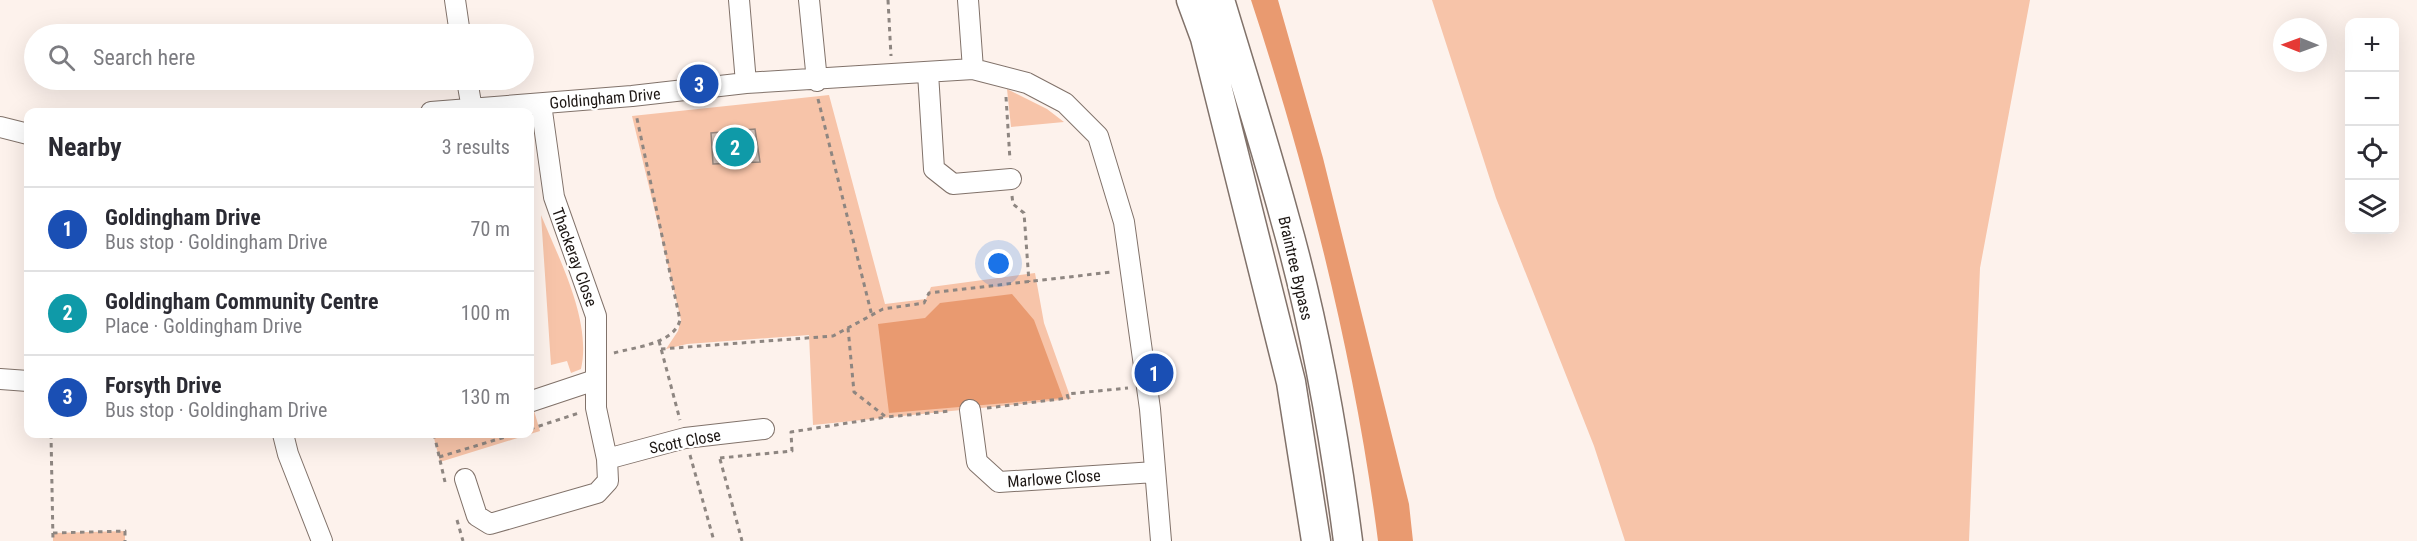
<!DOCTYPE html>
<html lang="en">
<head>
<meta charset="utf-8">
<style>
  body { margin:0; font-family:"Roboto Condensed",sans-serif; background:#f7f7f7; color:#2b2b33 }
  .controls { position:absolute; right:18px; top:18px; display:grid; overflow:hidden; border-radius:12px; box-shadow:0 6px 24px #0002 }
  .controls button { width:54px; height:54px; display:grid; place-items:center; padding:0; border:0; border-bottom:2px solid #e1e1e2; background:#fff; color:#2b2b33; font:30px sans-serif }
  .compass { position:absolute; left:2273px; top:18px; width:54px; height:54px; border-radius:50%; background:#fff; box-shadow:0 6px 24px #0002; rotate:271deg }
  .you { position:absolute; left:999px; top:264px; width:21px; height:21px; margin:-15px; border:4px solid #fff; border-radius:50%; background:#1a73e8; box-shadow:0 0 0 9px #1a73e833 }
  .badge { display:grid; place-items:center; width:39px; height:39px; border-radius:50%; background:#226fa1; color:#fff; font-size:20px; font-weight:700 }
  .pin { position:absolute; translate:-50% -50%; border:3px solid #fff; box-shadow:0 2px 6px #0006 }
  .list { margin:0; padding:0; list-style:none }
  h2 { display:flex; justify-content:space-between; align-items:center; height:78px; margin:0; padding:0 24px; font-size:26px }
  h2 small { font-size:20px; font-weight:400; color:#7c7c81 }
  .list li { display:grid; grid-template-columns:39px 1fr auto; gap:18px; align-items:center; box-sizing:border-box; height:84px; padding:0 24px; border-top:2px solid #e1e1e2 }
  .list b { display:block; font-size:22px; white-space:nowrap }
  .list p { margin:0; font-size:20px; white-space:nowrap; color:#7c7c81 }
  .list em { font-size:20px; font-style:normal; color:#7c7c81 }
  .icon { flex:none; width:33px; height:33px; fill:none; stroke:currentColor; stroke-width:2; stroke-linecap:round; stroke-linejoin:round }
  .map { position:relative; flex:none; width:2417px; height:541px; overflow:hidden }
  .search { position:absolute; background:#fff; box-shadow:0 6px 24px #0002; left:24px; top:24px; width:510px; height:66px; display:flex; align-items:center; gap:15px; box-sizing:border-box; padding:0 21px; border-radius:33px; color:#7c7c81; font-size:22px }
  .panel { position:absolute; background:#fff; box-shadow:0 6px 24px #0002; left:24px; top:108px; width:510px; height:330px; border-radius:12px }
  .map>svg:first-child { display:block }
  .green { fill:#f7c4a9 }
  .forest { fill:#e99a70 }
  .building { fill:#d7c6bd; stroke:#97877f; stroke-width:1.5 }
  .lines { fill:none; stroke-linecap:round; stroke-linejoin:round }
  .minor-casing { stroke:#81726a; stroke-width:22 }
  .highway-casing { stroke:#81726a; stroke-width:31 }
  .path { stroke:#8e8681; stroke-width:3; stroke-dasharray:4.5 4.5; stroke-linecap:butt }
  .minor { stroke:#fff; stroke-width:20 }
  .highway { stroke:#fff; stroke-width:28 }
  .labels { text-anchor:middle; stroke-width:4.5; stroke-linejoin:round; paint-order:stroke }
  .street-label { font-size:16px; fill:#1c1613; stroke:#fff }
</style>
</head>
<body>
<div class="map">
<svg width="2417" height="541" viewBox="0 0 2417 541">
  <rect width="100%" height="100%" fill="#fdf2ec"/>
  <path class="green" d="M1432,0H2030L1980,268L1969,541H1625L1594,446L1496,198Z
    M1007,89L1047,109L1064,122L1011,127Z
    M829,95L885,304L926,299L931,287L1035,273L1044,323L1071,399L813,425L809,335L687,344L666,349L678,331L681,320L632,116Z
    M541,215C559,259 592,321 581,369L571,373L567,361L551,365Z
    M530,397L540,431L440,462L433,434H530Z
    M125,531V541H53V533Z"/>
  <path class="forest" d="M1251,0H1278L1323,158L1409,504L1413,541H1378C1355,360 1308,173 1251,0Z
    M1012,294L1034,320L1063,398L889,413L878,324L925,318L940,303Z"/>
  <path class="building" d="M755,129L760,162L713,164L711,133Z"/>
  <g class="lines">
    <defs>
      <path id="minor" d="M455,0L460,34
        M739,0L746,83
        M809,0L817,81
        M968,0L973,69
        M928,73L934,169L953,184L1011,179
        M467,80L472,109
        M431,112L632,96L746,83L973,69L1027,83L1065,103L1098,136L1124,222L1150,409L1161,541
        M0,127L28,134
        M0,379L28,381
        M532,401L595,380
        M970,410L977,462L999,482L1155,472
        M283,434L288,454L322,541
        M607,459L685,438L764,429
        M465,479L477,516L490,524L597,493L608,481L607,459L596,408V316L554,197L541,104"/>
      <path id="highway" d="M1191,0L1205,38L1291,382L1316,541
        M1220,0C1242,73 1265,145 1285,219C1315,324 1334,433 1348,541"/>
    </defs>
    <use href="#minor" class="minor-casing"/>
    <use href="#highway" class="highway-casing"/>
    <path class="path" d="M888,0L891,56
      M1006,97L1010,160
      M818,99L872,316
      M1012,196L1013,204L1024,213L1029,282
      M848,328L854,392L886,417L951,411
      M659,341L680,420
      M661,349L833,336L883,309L924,303L929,293L1112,272
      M614,353C635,347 674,344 680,320L636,114
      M987,408L1068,398L1067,394L1128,388
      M530,429L579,413
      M51,434L53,541
      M370,434V436L377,434
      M434,434L445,482
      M690,455L714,541
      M439,457L515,434
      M720,458L792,451L791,432L886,417
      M720,459L742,541
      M457,520L463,541
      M53,533L125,531V541"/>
    <use href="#minor" class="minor"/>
    <use href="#highway" class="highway"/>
  </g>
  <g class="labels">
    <g class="street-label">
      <text transform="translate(605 98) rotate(-5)" y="6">Goldingham Drive</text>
      <text transform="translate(575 257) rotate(70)" y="6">Thackeray Close</text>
      <text transform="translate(1296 268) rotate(77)" y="6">Braintree Bypass</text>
      <text transform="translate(685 441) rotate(-11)" y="6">Scott Close</text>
      <text transform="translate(1054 478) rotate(-4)" y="6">Marlowe Close</text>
    </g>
  </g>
</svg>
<div class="controls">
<button>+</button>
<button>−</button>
<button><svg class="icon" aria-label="locate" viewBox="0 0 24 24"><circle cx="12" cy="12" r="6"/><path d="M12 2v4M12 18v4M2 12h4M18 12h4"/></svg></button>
<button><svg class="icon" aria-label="layers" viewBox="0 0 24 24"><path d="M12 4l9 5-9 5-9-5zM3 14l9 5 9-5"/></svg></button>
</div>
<svg class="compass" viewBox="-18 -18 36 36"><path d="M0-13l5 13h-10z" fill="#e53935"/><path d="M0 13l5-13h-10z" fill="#7c7c81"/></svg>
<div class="you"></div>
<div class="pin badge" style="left:1154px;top:373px;background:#1a4fb4">1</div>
<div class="pin badge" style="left:735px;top:147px;background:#0f9aa8">2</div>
<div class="pin badge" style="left:699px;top:84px;background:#1a4fb4">3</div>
<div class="search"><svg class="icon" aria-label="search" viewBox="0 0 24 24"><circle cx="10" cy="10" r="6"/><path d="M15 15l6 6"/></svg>Search here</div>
<section class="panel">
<h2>Nearby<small>3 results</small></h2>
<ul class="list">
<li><span class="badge" style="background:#1a4fb4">1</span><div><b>Goldingham Drive</b><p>Bus stop · Goldingham Drive</p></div><em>70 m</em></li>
<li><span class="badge" style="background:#0f9aa8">2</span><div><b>Goldingham Community Centre</b><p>Place · Goldingham Drive</p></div><em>100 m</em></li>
<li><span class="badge" style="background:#1a4fb4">3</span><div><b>Forsyth Drive</b><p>Bus stop · Goldingham Drive</p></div><em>130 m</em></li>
</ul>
</section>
</div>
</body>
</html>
